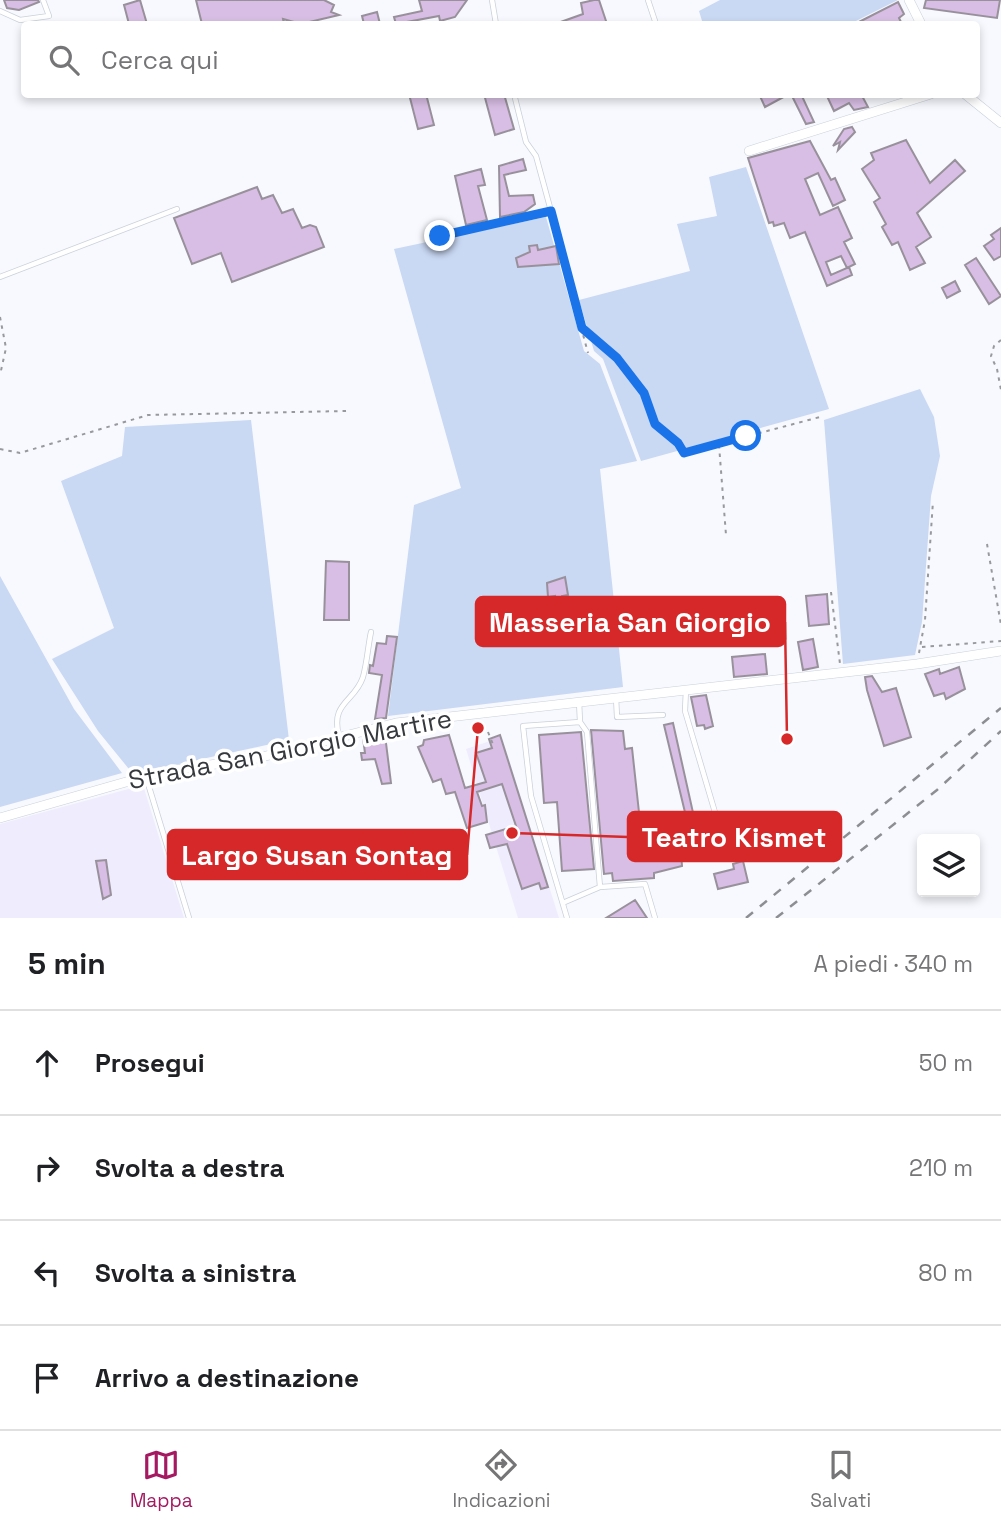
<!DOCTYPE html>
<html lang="it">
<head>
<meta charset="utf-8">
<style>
  body { margin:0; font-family:"Space Grotesk",sans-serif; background:#f2f2f2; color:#202124 }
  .controls { position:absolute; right:21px; bottom:21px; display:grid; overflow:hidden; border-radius:7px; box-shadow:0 4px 10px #0003 }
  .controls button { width:63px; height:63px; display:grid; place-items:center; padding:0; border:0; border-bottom:2px solid #e0e0e0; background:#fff; color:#202124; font:35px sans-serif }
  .stop { position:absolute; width:21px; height:21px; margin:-16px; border:5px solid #1a73e8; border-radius:50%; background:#fff }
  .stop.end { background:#1a73e8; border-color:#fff; box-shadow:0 2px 7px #0008 }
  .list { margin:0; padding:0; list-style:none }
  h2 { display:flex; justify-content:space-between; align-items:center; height:91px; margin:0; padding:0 28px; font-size:30px }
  h2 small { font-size:23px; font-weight:400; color:#757577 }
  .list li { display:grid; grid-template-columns:46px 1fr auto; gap:21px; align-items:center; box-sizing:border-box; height:105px; padding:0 28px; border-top:2px solid #e0e0e0 }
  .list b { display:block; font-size:26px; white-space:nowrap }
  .list em { font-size:23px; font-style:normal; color:#757577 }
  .icon { flex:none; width:38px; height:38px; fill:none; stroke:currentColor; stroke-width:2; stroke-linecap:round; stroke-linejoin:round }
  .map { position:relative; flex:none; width:1001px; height:918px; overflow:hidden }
  .search { position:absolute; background:#fff; box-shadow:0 4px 10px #0003; left:21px; right:21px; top:21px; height:77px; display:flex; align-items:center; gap:18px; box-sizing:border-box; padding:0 24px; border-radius:7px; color:#757577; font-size:26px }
  .sheet { height:511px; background:#fff }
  nav { display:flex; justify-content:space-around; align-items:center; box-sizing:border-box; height:98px; border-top:2px solid #e0e0e0; background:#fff; font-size:19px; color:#757577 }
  nav a { display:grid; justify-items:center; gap:4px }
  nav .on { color:#a41961 }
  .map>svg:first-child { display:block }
  .commercial { fill:#efecfe }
  .green { fill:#c9d8f3 }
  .building { fill:#d8bee4; stroke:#98919b; stroke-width:2 }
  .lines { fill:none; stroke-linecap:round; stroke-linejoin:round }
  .service-casing { stroke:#cad0db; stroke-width:6 }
  .minor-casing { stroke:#cad0db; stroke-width:10 }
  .path { stroke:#97999e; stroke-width:2; stroke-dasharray:3.5 5; stroke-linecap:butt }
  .service { stroke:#fff; stroke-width:4.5 }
  .minor { stroke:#fff; stroke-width:9 }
  .rail { stroke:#8c8e93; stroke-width:2.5; stroke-dasharray:9 9; stroke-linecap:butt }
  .route { stroke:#1a73e8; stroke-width:9 }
  .labels { text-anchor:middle; stroke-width:7; stroke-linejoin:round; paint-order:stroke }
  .street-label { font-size:26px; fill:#35383c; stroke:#fff }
  .leader { fill:none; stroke:#d62828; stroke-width:2.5 }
  .callout-dot { fill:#d62828; stroke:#fff; stroke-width:2.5 }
  .callout { fill:#d62828; stroke:#d62828; stroke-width:2.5 }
  .callout-label { font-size:28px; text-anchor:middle; font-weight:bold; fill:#fff }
</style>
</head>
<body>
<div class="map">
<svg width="1001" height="918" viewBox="0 0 1001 918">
  <rect width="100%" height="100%" fill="#f7f9fe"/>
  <path class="commercial" d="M502,737L559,918H518L466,749Z
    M143,785L184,918H0V824Z"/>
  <path class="green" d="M720,0H898L850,24H703L699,11Z
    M746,167L829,409L641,461L603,359L594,351L579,300L690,271L677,224L717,216L709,177Z
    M546,217L584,351L600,364L637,461L600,469L623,687L388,716L414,505L461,488L394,249Z
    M920,389L934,417L940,456L931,496L922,622L915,655L843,664L824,420Z
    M251,420L289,740L133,774L98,731L52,659L114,628L61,481L122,456L125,427Z
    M0,576L74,709L122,773L0,807Z"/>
  <path class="building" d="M4,0H38L39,2L19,10L7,8Z
    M140,0L147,24H129L124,5Z
    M196,0H324L334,5L331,12L339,15L301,24L283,19L284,24H202Z
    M419,0H467L455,17L440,21L439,16L396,24L394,17L422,11Z
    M594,0H599L607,24H555L583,14L581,3Z
    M926,0H1000L997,18L924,8Z
    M898,2L904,14L899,18L902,24H855Z
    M377,12L380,24H364L362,16Z
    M409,94H426L434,125L418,129Z
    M484,94H504L514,129L495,135Z
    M759,94H789L765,107Z
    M791,94H801L814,122L806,124Z
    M826,94H861L868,107L854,110L849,103L834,111Z
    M852,127L855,132L838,150L840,142L833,146L844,129Z
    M906,140L930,183L955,160L965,171L917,213L931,237L916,247L925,263L910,270L898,242L892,245L882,227L886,224L874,202L880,198L862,169L874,160L871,153Z
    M810,141L831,180L835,178L845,200L833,206L818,173L805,179L820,215L838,207L852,238L844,242L855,264L847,268L841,256L826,262L831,275L849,267L852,275L827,286L805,232L790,238L784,223L774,226L773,222L769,223L748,158Z
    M523,159L526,170L504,175L509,196L533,195L535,204L524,212L500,217L499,166Z
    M481,169L485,185L478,186L487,220L466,225L455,176Z
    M257,187L262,199L273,195L282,213L293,209L302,228L310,225L316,227L324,247L232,282L221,253L192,264L174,218Z
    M1001,228V256L994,260L984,246L994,239L991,235Z
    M537,245L538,250L556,246L559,264L518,267L516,258L530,252L529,246Z
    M976,258L1001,296L989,304L965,265Z
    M955,281L960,291L947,298L942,288Z
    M326,561L349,562V620H324Z
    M565,577L568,595L562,596V601L555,602V596L548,597L547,583Z
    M827,594L829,624L809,626L806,596Z
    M387,636L397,637L386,718L375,719L382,675L369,673L370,665L373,666L377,643L386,644Z
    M813,639L818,667L803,670L798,642Z
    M765,654L767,674L734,677L732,657Z
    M959,667L965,689L946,699L944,693L934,696L925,674L939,669L940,674Z
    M872,676L882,692L896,688L911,737L884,746L867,690L865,677Z
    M706,695L713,726L705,729L704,725L697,726L691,697Z
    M673,723L698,835L680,839L682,866L654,873V878L613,881L612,873L604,874L591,730L623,731L625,749L632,748L642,840L631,841L632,856L650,855L649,834L689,829L664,725Z
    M581,732L594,869L562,871L557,802L544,803L539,735Z
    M385,735L391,783L382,784L375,759L362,760L361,753H365L363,738Z
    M449,735L465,788L486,782L476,753L492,748L489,739L500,735L548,887L541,889L539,883L522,889L507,844L490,848L486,835L516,826L502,784L477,792L482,806L485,805L487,822L467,828L455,792L446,794L441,779L433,782L418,747L423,745L424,740Z
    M106,860L111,895L103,899L96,861Z
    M743,861L748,882L718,889L714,874L734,869L733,864Z
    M635,900L647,918H606Z"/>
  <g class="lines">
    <defs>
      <path id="service" d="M492,0L496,24
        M648,0L656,24
        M0,11L20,20L49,16L43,0
        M440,236L551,211L536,156L526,142L514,94
        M0,277L177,209
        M686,689L685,711L722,836
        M616,697L617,717L663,715
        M579,701L580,722L587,732L600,887
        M339,736C330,702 355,702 363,677C367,663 368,646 371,632
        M146,777L189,918
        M565,902L600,887L645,884L655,918
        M567,918L531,796L523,726L580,722"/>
      <path id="minor" d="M909,0L921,24
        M965,94L1001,123
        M749,151L931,94
        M0,818L161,772L258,758L396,723L917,664L1001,651"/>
    </defs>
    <use href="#service" class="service-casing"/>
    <use href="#minor" class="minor-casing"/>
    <path class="path" d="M553,218L580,321
      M0,317L6,348L0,375
      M580,323L617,358L644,393L655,424L679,443L684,453L820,417
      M581,327L588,353
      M1001,340L994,346L991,356L997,369L1001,390
      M719,445L726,535
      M0,449L20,453L148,415L347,411
      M987,544L1001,625
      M831,592L840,664
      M922,647L1001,641
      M919,653L925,620L933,501
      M488,732L494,747"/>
    <use href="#service" class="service"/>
    <use href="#minor" class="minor"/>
    <path class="rail" d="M746,918L1001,708
      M776,918L937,790L1001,731"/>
  </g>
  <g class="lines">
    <path class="route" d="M440,236L551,211L582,328L617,358L644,393L655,424L678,443L684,453L746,436"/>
  </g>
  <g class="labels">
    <g class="street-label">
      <text transform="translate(290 749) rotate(-11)" y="9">Strada San Giorgio Martire</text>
    </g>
  </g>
  <path class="leader" d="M787 739L785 622M512 833L628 837M478 728L467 855"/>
  <g class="callout-dot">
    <circle cx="787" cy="739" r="7"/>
    <circle cx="512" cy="833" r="7"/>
    <circle cx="478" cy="728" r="7"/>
  </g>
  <g class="callout">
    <rect x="476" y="597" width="309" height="49" rx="7"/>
    <rect x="628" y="812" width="213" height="49" rx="7"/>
    <rect x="168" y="830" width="299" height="49" rx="7"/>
  </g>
  <g class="callout-label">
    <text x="630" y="632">Masseria San Giorgio</text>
    <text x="734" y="847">Teatro Kismet</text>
    <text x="317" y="865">Largo Susan Sontag</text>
  </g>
</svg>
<div class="controls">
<button><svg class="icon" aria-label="layers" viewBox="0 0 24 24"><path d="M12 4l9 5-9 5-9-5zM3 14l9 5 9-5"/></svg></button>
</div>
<div class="stop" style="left:746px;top:436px"></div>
<div class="stop end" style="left:440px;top:236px"></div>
<div class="search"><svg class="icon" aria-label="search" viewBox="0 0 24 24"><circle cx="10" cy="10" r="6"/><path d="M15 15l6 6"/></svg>Cerca qui</div>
</div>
<section class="sheet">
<h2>5 min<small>A piedi · 340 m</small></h2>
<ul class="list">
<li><svg class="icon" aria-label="ahead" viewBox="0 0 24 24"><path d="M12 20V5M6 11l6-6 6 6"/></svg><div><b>Prosegui</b></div><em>50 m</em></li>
<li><svg class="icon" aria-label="right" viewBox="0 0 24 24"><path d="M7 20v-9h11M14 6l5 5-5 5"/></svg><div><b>Svolta a destra</b></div><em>210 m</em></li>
<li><svg class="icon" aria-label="left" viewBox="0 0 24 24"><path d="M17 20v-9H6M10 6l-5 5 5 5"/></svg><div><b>Svolta a sinistra</b></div><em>80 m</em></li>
<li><svg class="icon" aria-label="arrive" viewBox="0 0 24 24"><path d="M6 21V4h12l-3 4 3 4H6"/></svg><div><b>Arrivo a destinazione</b></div></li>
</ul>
</section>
<nav>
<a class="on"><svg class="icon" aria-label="map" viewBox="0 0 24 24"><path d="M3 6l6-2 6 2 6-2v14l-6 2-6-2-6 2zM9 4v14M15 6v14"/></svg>Mappa</a>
<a><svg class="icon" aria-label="directions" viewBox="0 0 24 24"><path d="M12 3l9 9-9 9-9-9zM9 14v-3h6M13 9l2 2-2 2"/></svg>Indicazioni</a>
<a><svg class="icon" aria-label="saved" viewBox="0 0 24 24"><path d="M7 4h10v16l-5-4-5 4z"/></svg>Salvati</a>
</nav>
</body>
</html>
